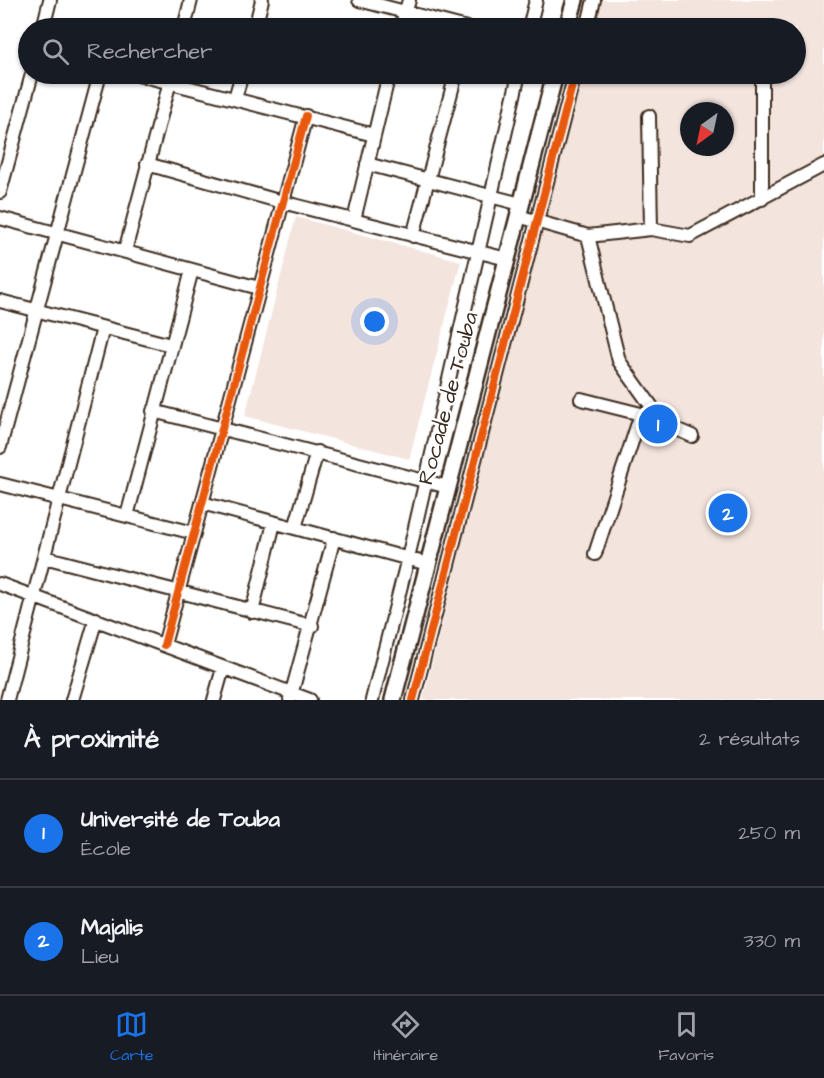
<!DOCTYPE html>
<html lang="fr">
<head>
<meta charset="utf-8">
<style>
  body { margin:0; font-family:"Architects Daughter",sans-serif; background:#242831; color:#f1f3f6 }
  .compass { position:absolute; left:680px; top:102px; width:54px; height:54px; border-radius:50%; background:#171b24; box-shadow:0 2px 4px #0004; rotate:213deg }
  .you { position:absolute; left:375px; top:322px; width:21px; height:21px; margin:-15px; border:4px solid #fff; border-radius:50%; background:#1a73e8; box-shadow:0 0 0 9px #1a73e833 }
  .badge { display:grid; place-items:center; width:39px; height:39px; border-radius:50%; background:#1a73e8; color:#fff; font-size:20px; font-weight:700 }
  .pin { position:absolute; translate:-50% -50%; border:3px solid #fff; box-shadow:0 2px 6px #0006 }
  .list { margin:0; padding:0; list-style:none }
  h2 { display:flex; justify-content:space-between; align-items:center; height:78px; margin:0; padding:0 24px; font-size:26px }
  h2 small { font-size:20px; font-weight:400; color:#9ea1a6 }
  .list li { display:grid; grid-template-columns:39px 1fr auto; gap:18px; align-items:center; box-sizing:border-box; height:108px; padding:0 24px; border-top:2px solid #363941 }
  .list b { display:block; font-size:22px; white-space:nowrap }
  .list p { margin:0; font-size:20px; white-space:nowrap; color:#9ea1a6 }
  .list em { font-size:20px; font-style:normal; color:#9ea1a6 }
  .icon { flex:none; width:33px; height:33px; fill:none; stroke:currentColor; stroke-width:2; stroke-linecap:round; stroke-linejoin:round }
  .map { position:relative; flex:none; width:824px; height:700px; overflow:hidden }
  .search { position:absolute; background:#171b24; box-shadow:0 2px 4px #0004; left:18px; right:18px; top:18px; height:66px; display:flex; align-items:center; gap:15px; box-sizing:border-box; padding:0 21px; border-radius:33px; color:#9ea1a6; font-size:22px }
  .sheet { height:294px; background:#171b24 }
  nav { display:flex; justify-content:space-around; align-items:center; box-sizing:border-box; height:84px; border-top:2px solid #363941; background:#171b24; font-size:16px; color:#9ea1a6 }
  nav a { display:grid; justify-items:center; gap:3px }
  nav .on { color:#1a73e8 }
  .map>svg:first-child { display:block }
  .built { fill:#f4e4de; fill-rule:evenodd }
  .lines { fill:none; stroke-linecap:round; stroke-linejoin:round }
  .minor-casing { stroke:#3b2a1e; stroke-width:16 }
  .major-casing { stroke:#3b2a1e; stroke-width:20 }
  .minor { stroke:#fff; stroke-width:12 }
  .major { stroke:#fff; stroke-width:15 }
  .cycleway-casing { stroke:#fff; stroke-width:11 }
  .cycleway { stroke:#e8590c; stroke-width:8 }
  .labels { text-anchor:middle; stroke-width:5; stroke-linejoin:round; paint-order:stroke }
  .street-label { font-size:22px; fill:#3b2a1e; stroke:#fff }
</style>
</head>
<body>
<div class="map">
<svg width="824" height="700" viewBox="0 0 824 700">
  <rect width="100%" height="100%" fill="#fff"/>
  <filter id="ink" filterUnits="userSpaceOnUse"><feTurbulence type="fractalNoise" baseFrequency=".0167" numOctaves="2"/><feDisplacementMap in="SourceGraphic" scale="12" xChannelSelector="R" yChannelSelector="G"/><feConvolveMatrix kernelMatrix="1 2 1 2 8 2 1 2 1" color-interpolation-filters="sRGB"/></filter>
  <g filter="url(#ink)">
    <path class="built" d="M596,0H824V700H423L578,74H796V28H589ZM689,111H725V147H689Z
      M296,217L461,261L409,459L245,416Z"/>
    <g class="lines">
      <defs>
        <path id="minor" d="M359,0L467,28
          M43,28L50,0
          M184,28L191,0
          M255,28L262,0
          M401,28L409,0
          M529,28L536,0
          M587,28L594,0
          M136,74L374,135
          M762,74V199
          M235,98L242,74
          M649,116L651,229
          M147,164L282,202L507,259
          M367,164L521,204
          M0,192L32,74
          M518,216L588,236L651,229L690,236L824,165
          M0,218L259,288
          M354,220L389,74
          M413,236L456,74
          M588,236L619,361L662,421
          M125,251L172,74
          M0,301L171,345
          M581,399L641,414L692,436
          M153,411L448,487
          M0,447L100,74
          M0,484L194,533
          M202,503L428,564
          M127,516L192,270
          M295,528L317,452
          M595,554L641,414
          M44,557L312,626
          M0,584L310,700
          M252,612L274,523
          M164,645L306,116
          M290,699L334,538
          M7,700L103,328
          M72,700L96,619
          M214,700L223,668
          M372,700L408,558L519,74
          M413,700L575,74"/>
        <path id="major" d="M567,28L575,0
          M393,700L555,74"/>
      </defs>
      <use href="#minor" class="minor-casing"/>
      <use href="#major" class="major-casing"/>
      <use href="#minor" class="minor"/>
      <use href="#major" class="major"/>
      <defs>
        <path id="cycleway" d="M164,645L306,116
          M413,700L575,74"/>
      </defs>
      <use href="#cycleway" class="cycleway-casing"/>
      <use href="#cycleway" class="cycleway"/>
    </g>
  </g>
  <g class="labels">
    <g class="street-label">
      <text transform="translate(447 398) rotate(-75)" y="8">Rocade de Touba</text>
    </g>
  </g>
</svg>
<svg class="compass" viewBox="-18 -18 36 36"><path d="M0-13l5 13h-10z" fill="#e53935"/><path d="M0 13l5-13h-10z" fill="#9ea1a6"/></svg>
<div class="you"></div>
<div class="pin badge" style="left:658px;top:424px">1</div>
<div class="pin badge" style="left:728px;top:513px">2</div>
<div class="search"><svg class="icon" aria-label="search" viewBox="0 0 24 24"><circle cx="10" cy="10" r="6"/><path d="M15 15l6 6"/></svg>Rechercher</div>
</div>
<section class="sheet">
<h2>À proximité<small>2 résultats</small></h2>
<ul class="list">
<li><span class="badge">1</span><div><b>Université de Touba</b><p>École</p></div><em>250 m</em></li>
<li><span class="badge">2</span><div><b>Majalis</b><p>Lieu</p></div><em>330 m</em></li>
</ul>
</section>
<nav>
<a class="on"><svg class="icon" aria-label="map" viewBox="0 0 24 24"><path d="M3 6l6-2 6 2 6-2v14l-6 2-6-2-6 2zM9 4v14M15 6v14"/></svg>Carte</a>
<a><svg class="icon" aria-label="directions" viewBox="0 0 24 24"><path d="M12 3l9 9-9 9-9-9zM9 14v-3h6M13 9l2 2-2 2"/></svg>Itinéraire</a>
<a><svg class="icon" aria-label="saved" viewBox="0 0 24 24"><path d="M7 4h10v16l-5-4-5 4z"/></svg>Favoris</a>
</nav>
</body>
</html>
